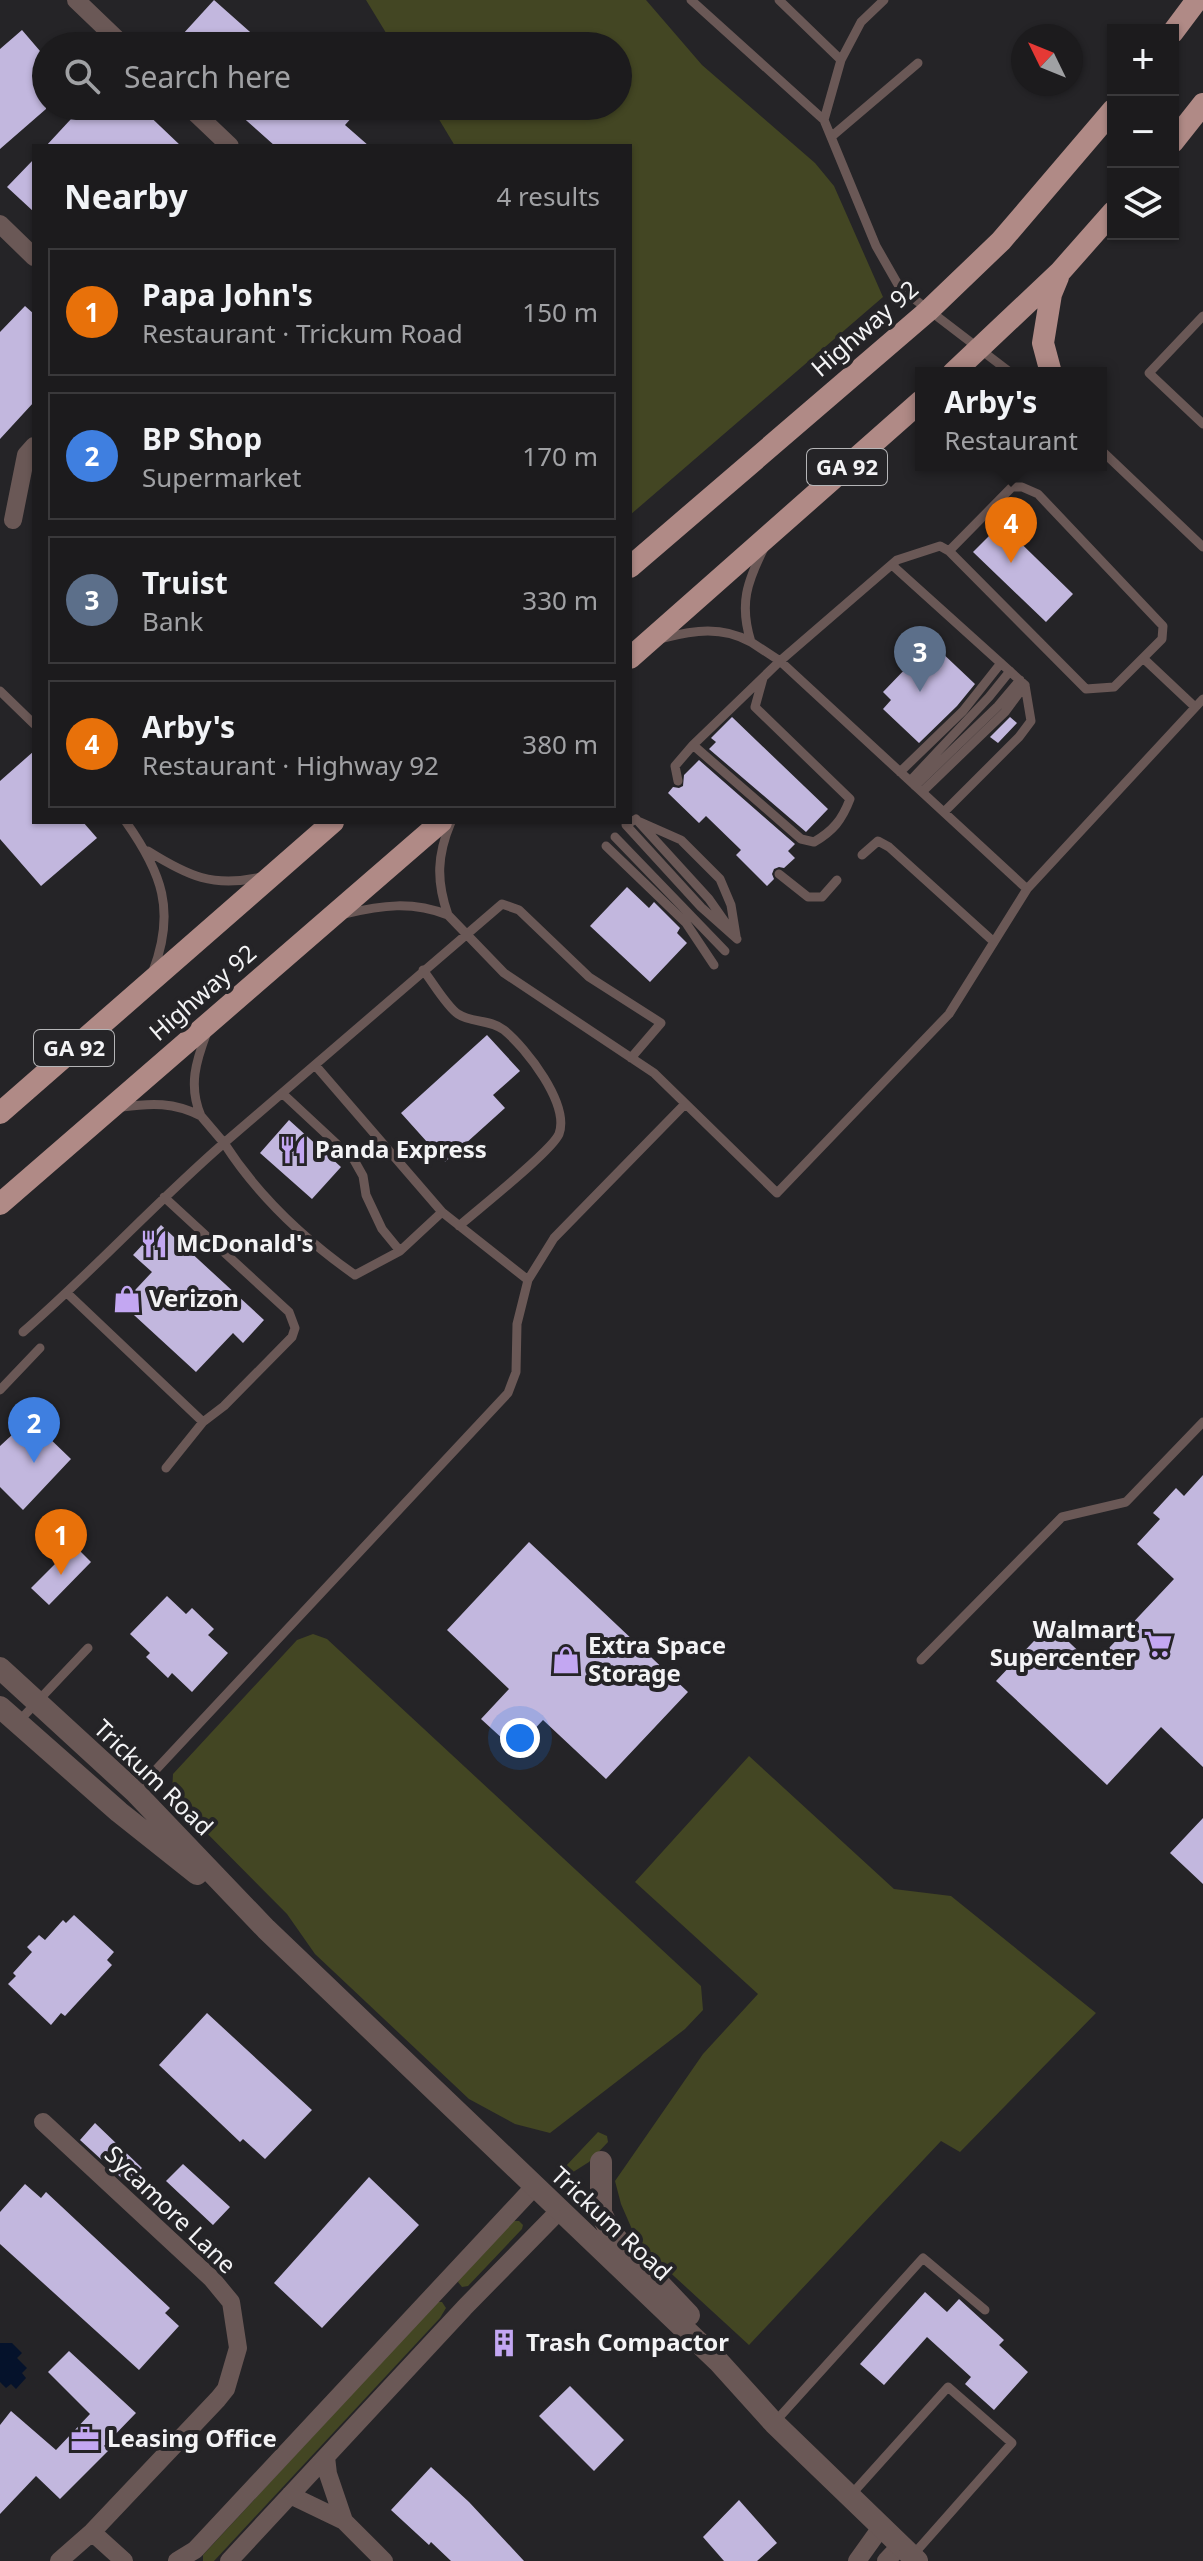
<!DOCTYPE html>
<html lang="en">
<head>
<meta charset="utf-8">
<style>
  body { margin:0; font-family:"Noto Sans",sans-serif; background:#29282a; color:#f1f3f6 }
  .controls { position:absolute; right:24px; top:24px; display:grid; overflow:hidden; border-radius:0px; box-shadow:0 2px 6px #0004 }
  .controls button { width:72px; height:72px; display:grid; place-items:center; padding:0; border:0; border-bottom:2px solid #3a393b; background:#1c1b1d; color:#f1f3f6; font:40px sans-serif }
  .compass { position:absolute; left:1011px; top:24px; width:72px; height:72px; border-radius:50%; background:#1c1b1d; box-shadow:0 2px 6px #0004; rotate:313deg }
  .you { position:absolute; left:520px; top:1738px; width:28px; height:28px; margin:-20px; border:6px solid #fff; border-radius:50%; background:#1a73e8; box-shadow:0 0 0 12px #1a73e833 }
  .badge { display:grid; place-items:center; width:52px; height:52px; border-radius:50%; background:#2563eb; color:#fff; font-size:26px; font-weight:700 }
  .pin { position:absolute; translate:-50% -66px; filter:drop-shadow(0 2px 4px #0008) }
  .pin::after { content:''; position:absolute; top:42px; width:28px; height:24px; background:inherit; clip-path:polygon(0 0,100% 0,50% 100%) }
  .popup { position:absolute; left:915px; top:367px; width:192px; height:104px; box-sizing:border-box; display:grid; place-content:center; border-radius:0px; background:#1c1b1d; filter:drop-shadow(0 2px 6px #0005); font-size:26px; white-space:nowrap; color:#a0a1a4 }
  .popup b { font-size:30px; color:#f1f3f6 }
  .popup::after { content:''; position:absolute; left:50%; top:100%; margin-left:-16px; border:16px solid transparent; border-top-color:#1c1b1d }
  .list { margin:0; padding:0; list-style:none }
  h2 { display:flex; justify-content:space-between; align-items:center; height:104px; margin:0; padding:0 32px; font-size:34px }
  h2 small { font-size:26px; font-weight:400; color:#a0a1a4 }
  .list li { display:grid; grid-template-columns:52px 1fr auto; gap:24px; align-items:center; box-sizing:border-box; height:128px; margin:0 16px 16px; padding:0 16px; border:2px solid #3a393b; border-radius:0px }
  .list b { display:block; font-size:30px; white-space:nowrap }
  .list p { margin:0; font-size:26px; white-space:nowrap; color:#a0a1a4 }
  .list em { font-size:26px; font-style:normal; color:#a0a1a4 }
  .icon { flex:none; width:44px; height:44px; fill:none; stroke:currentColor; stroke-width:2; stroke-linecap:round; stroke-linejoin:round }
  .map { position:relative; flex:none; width:1203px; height:2561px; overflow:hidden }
  .search { position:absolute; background:#1c1b1d; box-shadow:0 2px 6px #0004; left:32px; top:32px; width:600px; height:88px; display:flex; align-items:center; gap:20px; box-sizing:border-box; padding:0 28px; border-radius:44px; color:#a0a1a4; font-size:30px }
  .panel { position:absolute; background:#1c1b1d; box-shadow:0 2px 6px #0004; left:32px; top:144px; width:600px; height:680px; border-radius:0px }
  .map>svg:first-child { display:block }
  .green { fill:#434623 }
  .water { fill:#05122b }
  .building { fill:#c2b7de }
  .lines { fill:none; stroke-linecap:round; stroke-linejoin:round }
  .service { stroke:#6a5856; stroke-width:9 }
  .minor { stroke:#6a5856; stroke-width:18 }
  .tertiary { stroke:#6a5856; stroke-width:22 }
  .primary { stroke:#b08a86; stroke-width:22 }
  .labels { text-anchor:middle; stroke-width:8; stroke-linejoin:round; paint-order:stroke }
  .shield { fill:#252427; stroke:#b5b5b7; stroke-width:2 }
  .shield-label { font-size:22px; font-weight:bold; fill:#f3f3f5 }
  .street-label { font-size:24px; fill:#f3f3f5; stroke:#252427 }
  .poi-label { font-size:24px; font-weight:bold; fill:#f3f3f5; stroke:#252427; text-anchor:start }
</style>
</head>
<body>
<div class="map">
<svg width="1203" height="2561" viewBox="0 0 1203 2561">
  <rect width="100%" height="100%" fill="#252427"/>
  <path class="green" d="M366,0H646L702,65L815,163L834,186L883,297L630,515V146H455L431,106H618V46H394Z
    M313,1634L327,1639L701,1986L703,2010L685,2029L550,2133L515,2124L469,2099L315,1954L287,1914L178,1804L172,1793L173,1774L297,1640Z
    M749,1756L894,1889L951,1896L1096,2013L960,2152L941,2141L749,2345L638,2243L621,2204L615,2181L703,2054L758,1994L635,1882Z
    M598,2132L607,2136L608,2142L589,2162L570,2174L565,2167Z
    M514,2221H519L523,2225L522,2229L468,2286L462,2287L458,2282L460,2277Z
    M437,2302H442L446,2308L440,2318L214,2561H203V2555Z"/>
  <path class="water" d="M0,2343H12L22,2353L17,2358L27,2368L22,2373L26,2378L16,2389L11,2384L6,2388L0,2382Z"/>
  <path class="building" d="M214,0L266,46H172Z
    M22,30L46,58V109L0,149V49Z
    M83,106H139L181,146H46Z
    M230,106H341L353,116L345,125L369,146H275Z
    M34,159V212L7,187Z
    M25,306L34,314V402L0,439V332Z
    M1001,524L1073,594L1046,622L973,552Z
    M938,649L975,684L957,706L919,743L883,709L891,700L883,692L909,665L917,673Z
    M732,717L828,809L806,832L709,749L716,742L711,738Z
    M1010,717L1017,723L998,743L990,737Z
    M34,751V822H83L97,838L41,886L0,839V781Z
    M699,760L795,844L788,851L795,858L784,868L779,867L774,869L772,874L774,879L767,886L736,855L741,850L706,816L699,823L668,793L673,787L679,788L683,786L684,775Z
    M627,887L649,908L654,902L680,928L677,933L687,943L650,982L590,926Z
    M487,1035L520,1071L493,1095L505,1108L445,1162L401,1113Z
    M289,1120L341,1167L312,1199L260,1153Z
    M161,1225L264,1320L243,1343L233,1333L196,1372L122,1304L152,1272L133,1255Z
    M26,1422L41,1437L45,1434L71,1459L23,1510L0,1487V1446Z
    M1203,1475V1767L1161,1727L1107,1785L996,1681L1050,1624L1093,1665L1174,1579L1137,1544L1160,1519L1153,1513L1176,1488L1184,1496Z
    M529,1542L688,1692L606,1779L543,1720L515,1750L481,1719L509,1689L447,1630Z
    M74,1545L91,1562L49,1605L31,1588Z
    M167,1596L186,1614L192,1608L214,1629L208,1635L228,1653L192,1692L172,1673L168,1678L146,1657L150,1653L130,1634Z
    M1203,1818V1884L1170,1853Z
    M74,1915L114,1952L107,1960L112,1965L65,2016L61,2013L51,2025L8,1984L16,1976L13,1973L32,1952L27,1947L39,1935L45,1940L63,1920L66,1923Z
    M207,2013L312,2110L265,2159L243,2139L240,2142L159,2065Z
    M95,2123L142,2168L127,2183L80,2140Z
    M183,2164L230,2207L213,2225L166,2181Z
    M369,2177L419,2225L322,2328L274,2283Z
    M25,2184L41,2198L46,2192L170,2308L165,2313L179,2326L139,2370L0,2244V2212Z
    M925,2292L947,2312L959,2299L1004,2340L999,2345L1028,2372L994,2410L965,2384L971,2377L927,2337L884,2385L860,2364Z
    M69,2351L136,2413L104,2446L109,2450L60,2499L36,2476L0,2514V2425L11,2411L56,2450L90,2414L48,2372Z
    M570,2386L624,2440L594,2471L539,2416Z
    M431,2467L469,2502L524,2561H451L431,2542L429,2545L391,2510Z
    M739,2500L777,2543L757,2561H724L703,2537Z"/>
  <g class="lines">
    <path class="service" d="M691,0L824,120
      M779,0L841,60
      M884,0L861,22L841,60L824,120L876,246L900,288L1011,373
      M831,137L918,63
      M1203,316L1149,373L1203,424
      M1101,450L1203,547
      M892,565L1025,685L1005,712L922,792
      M664,638C694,630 722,626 751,642C739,604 747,582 764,548
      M751,642L780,661L1027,889
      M1143,658L1195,707
      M0,691L34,724
      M693,745L780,661L897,560L940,546L949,551L1086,689L1114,687L1162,639L1163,626L1038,494L1022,487H1012L949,551
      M900,772L963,711L1001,663
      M678,781L675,766L693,745L801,839L814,842C833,831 842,820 850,799L755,707L763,678
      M910,781L989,697L1010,671
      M915,786L998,706L1020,680
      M944,812L1019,737L1031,721L1025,685
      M636,819L709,899L737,939L701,907L626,825Z
      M638,821L681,840L720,879L731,905L736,936
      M126,822C162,873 176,911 153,971
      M615,837L725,951
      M606,846L686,923L714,965
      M148,851C188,876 213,888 261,877
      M862,855L878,841L889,847L994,942
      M779,874L808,897H822L837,880
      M345,914C382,905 412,901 448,915C436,881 437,855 451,822
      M448,915L504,973L654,1073L777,1193L949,1014L1027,889L1203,699
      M423,970C432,981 447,1007 458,1014C471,1023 490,1019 504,1030C526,1048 570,1104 559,1134C552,1151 477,1210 459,1226
      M315,1065L442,1212L528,1280L554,1238L685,1104
      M282,1093L354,1160L363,1176L366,1195L382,1229L400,1251
      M122,1107C151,1103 174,1102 201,1116C188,1086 196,1061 207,1032
      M201,1116L224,1143L502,904L519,910L589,977L661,1023L631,1058
      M164,1197L289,1312L295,1328L292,1337L224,1406L203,1422L166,1468
      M67,1293L203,1422
      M23,1332C93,1271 155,1203 224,1143C258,1196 304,1239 355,1275L400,1251L442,1212
      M0,1390L40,1348
      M921,1660L1062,1517L1126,1502L1203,1422
      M19,1721L88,1648
      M136,1791L508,1393L516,1372L517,1324L528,1280
      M774,2423L923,2258L985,2310
      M850,2496L948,2387L1012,2443L913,2555"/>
    <path class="minor" d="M76,0L124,46
      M188,106L230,146
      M0,224L34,257
      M13,520L26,455L34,446
      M43,2122L212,2279L231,2302L238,2348L226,2389L218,2399L92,2532L59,2561
      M290,2495L344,2521L328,2474L326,2457
      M344,2521L384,2561
      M92,2532L124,2561
      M177,2561L195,2550L534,2187
      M229,2561L464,2308L559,2211
      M857,2561L882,2526
      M886,2561L901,2545"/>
    <path class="tertiary" d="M0,1668L135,1792L266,1929L718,2361L774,2423L917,2561
      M0,1707L119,1812L197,1874
      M601,2162V2213L611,2233L689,2315"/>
    <path class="primary" d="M1173,32L1197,0
      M1173,142L1203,104
      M953,373L1060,272L1113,212
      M1051,373L1043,343L1051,294L1058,277
      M630,567L928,311L1001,241L1113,110
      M630,658L921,401
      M0,1113L333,822
      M0,1204L441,822"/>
  </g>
  <defs>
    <symbol id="restaurant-bare" viewBox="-9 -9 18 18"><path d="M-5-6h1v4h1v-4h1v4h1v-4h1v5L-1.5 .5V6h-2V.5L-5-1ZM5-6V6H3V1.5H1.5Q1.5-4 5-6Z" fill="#c3a7f2" stroke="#252427" stroke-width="2.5" paint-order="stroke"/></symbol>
    <symbol id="shop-bare" viewBox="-9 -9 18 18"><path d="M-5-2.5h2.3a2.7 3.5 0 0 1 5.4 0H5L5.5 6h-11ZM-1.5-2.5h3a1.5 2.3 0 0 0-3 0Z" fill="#c3a7f2" stroke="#252427" stroke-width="2.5" paint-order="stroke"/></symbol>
    <symbol id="supermarket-bare" viewBox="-9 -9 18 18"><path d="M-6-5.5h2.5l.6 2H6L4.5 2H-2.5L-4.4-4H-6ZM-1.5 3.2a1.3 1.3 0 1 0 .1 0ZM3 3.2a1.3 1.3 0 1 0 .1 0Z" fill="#c3a7f2" stroke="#252427" stroke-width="2.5" paint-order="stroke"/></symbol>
    <symbol id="building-bare" viewBox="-9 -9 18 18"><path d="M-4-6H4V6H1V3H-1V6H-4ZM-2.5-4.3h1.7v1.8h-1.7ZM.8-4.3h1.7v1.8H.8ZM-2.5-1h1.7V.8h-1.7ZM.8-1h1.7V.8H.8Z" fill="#c3a7f2" stroke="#252427" stroke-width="2.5" paint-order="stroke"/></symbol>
    <symbol id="office-bare" viewBox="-9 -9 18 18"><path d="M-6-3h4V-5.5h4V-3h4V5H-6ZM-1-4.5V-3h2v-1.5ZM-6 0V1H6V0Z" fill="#c3a7f2" stroke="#252427" stroke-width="2.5" paint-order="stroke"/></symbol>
  </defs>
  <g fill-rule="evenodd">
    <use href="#restaurant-bare" x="273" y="1130" width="40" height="40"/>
    <use href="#restaurant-bare" x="134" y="1224" width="40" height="40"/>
    <use href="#shop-bare" x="107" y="1279" width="40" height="40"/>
    <use href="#supermarket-bare" x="1138" y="1624" width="40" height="40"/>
    <use href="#shop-bare" x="546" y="1640" width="40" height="40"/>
    <use href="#building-bare" x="484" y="2323" width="40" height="40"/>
    <use href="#office-bare" x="65" y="2419" width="40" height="40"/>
  </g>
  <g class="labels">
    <g class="shield">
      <rect x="807" y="449" width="80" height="36" rx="6"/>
      <rect x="34" y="1030" width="80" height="36" rx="6"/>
    </g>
    <g class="shield-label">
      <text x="847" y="475">GA 92</text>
      <text x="74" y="1056">GA 92</text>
    </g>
    <g class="street-label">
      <text transform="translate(865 329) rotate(-41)" y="8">Highway 92</text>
      <text transform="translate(203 993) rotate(-41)" y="8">Highway 92</text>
      <text transform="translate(153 1778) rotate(44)" y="8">Trickum Road</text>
      <text transform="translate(170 2210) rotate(44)" y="8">Sycamore Lane</text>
      <text transform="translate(611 2224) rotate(43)" y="8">Trickum Road</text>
    </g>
    <g class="poi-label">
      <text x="315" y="1158">Panda Express</text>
      <text x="176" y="1252">McDonald's</text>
      <text x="149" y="1307">Verizon</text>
      <text x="1136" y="1638" text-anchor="end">Walmart<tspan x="1136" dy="28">Supercenter</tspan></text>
      <text x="588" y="1654">Extra Space<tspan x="588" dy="28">Storage</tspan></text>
      <text x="526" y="2351">Trash Compactor</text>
      <text x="107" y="2447">Leasing Office</text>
    </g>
  </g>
</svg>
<div class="controls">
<button>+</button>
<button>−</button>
<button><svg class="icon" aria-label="layers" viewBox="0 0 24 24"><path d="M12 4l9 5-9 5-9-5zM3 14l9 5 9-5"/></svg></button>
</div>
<svg class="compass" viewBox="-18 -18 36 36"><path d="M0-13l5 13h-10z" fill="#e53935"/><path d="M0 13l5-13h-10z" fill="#a0a1a4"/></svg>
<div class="you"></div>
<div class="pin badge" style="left:61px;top:1575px;background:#e8710a">1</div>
<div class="pin badge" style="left:34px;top:1463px;background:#3f7fe0">2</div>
<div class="pin badge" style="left:920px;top:692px;background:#5c6f8a">3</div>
<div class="pin badge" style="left:1011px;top:563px;background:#e8710a">4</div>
<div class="popup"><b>Arby's</b>Restaurant</div>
<div class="search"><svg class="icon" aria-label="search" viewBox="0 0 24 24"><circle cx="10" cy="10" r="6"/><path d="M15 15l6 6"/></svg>Search here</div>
<section class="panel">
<h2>Nearby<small>4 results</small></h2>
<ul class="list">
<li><span class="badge" style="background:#e8710a">1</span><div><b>Papa John's</b><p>Restaurant · Trickum Road</p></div><em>150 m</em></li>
<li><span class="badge" style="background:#3f7fe0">2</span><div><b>BP Shop</b><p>Supermarket</p></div><em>170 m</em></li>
<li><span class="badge" style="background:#5c6f8a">3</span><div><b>Truist</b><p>Bank</p></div><em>330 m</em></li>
<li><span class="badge" style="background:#e8710a">4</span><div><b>Arby's</b><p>Restaurant · Highway 92</p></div><em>380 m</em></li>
</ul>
</section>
</div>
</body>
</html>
